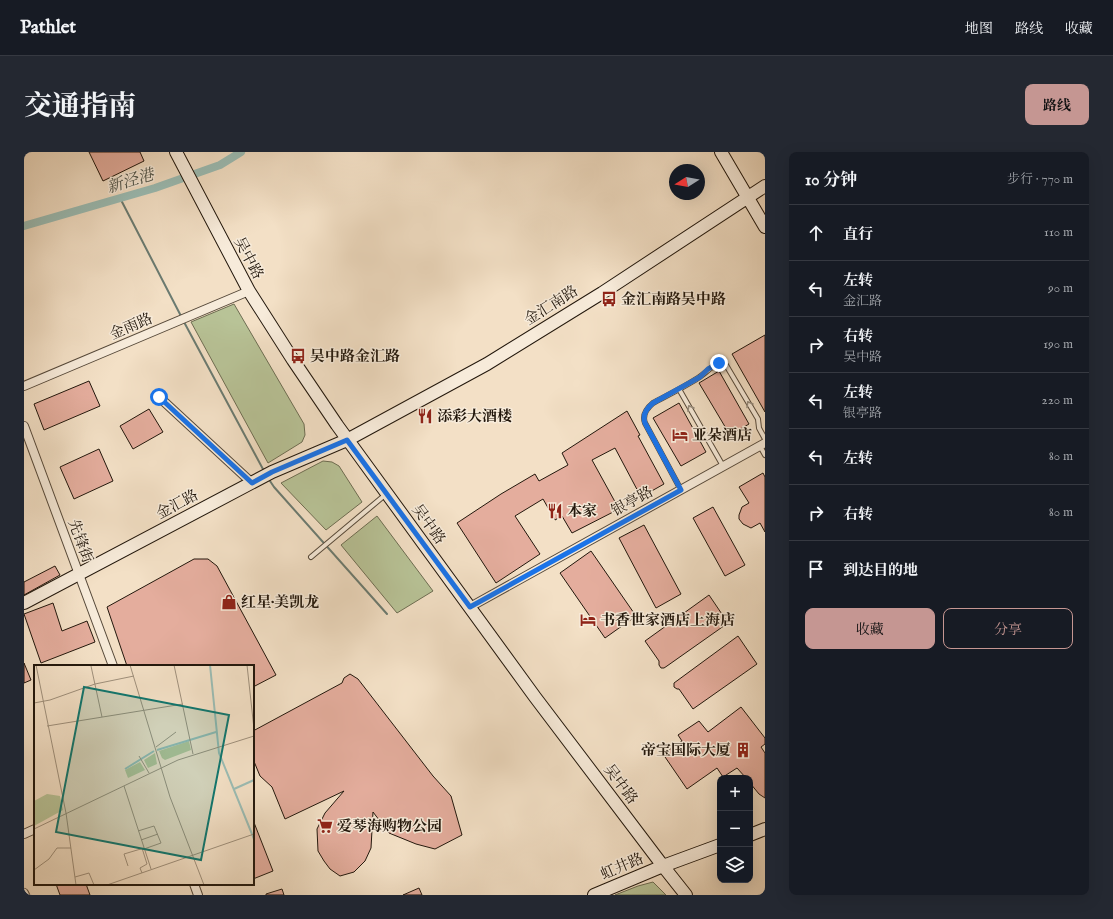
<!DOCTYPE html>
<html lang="zh">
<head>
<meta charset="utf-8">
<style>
  body { margin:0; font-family:"IM FELL English","Noto Serif SC",serif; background:#242831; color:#f1f3f6 }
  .controls { position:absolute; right:12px; bottom:12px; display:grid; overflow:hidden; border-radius:8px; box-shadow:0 4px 16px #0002 }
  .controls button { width:36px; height:36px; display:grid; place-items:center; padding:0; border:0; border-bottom:1px solid #363941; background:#171b24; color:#f1f3f6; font:20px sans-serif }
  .compass { position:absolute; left:645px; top:12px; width:36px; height:36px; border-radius:50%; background:#171b24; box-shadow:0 4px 16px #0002; rotate:259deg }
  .stop { position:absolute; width:12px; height:12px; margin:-9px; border:3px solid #1a73e8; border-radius:50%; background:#fff }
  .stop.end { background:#1a73e8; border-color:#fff; box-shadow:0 1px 4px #0008 }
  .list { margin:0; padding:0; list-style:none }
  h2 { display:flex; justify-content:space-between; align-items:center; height:52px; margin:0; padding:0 16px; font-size:17px }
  h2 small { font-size:13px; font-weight:400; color:#9ea1a6 }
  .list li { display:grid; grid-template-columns:26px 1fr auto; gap:12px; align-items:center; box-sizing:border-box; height:56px; padding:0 16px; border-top:1px solid #363941 }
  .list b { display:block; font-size:15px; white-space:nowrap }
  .list p { margin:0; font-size:13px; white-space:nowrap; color:#9ea1a6 }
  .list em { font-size:13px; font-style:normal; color:#9ea1a6 }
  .actions { display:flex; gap:8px; padding:12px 16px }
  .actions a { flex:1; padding:9px 0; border:1px solid #c59692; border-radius:8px; text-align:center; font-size:14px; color:#c59692 }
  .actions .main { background:#c59692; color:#111 }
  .icon { flex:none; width:22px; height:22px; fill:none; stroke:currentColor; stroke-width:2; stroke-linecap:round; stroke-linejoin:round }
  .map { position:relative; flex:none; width:741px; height:743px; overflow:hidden; border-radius:8px }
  header { display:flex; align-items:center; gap:24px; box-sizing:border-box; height:56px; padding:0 20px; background:#171b24; border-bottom:1px solid #363941 }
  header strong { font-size:19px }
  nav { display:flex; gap:22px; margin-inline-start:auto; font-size:14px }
  .intro { display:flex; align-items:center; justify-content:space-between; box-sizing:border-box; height:96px; padding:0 24px }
  h1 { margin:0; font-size:28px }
  .button { padding:10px 18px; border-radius:8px; background:#c59692; color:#111; font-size:14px; font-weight:700 }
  main { display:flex; gap:24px; padding:0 24px }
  aside { flex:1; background:#171b24; border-radius:8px; box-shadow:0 4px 16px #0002 }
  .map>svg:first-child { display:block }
  .green { fill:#b8c397; stroke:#6d6d52 }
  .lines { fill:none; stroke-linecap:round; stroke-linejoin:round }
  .stream { stroke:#6b7b71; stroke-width:2 }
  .canal { stroke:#9bbdb5; stroke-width:8 }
  .building { fill:#e4ad9d; stroke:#22170c }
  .lane-casing { stroke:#56493a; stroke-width:6 }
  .street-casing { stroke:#56493a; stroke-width:10 }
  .secondary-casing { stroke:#22170c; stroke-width:14 }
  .lane { stroke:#f7ebda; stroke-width:4 }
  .street { stroke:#f7ebda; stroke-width:8 }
  .secondary { stroke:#f7ebda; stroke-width:12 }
  .oneway { stroke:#978c7d }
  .route { stroke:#1a73e8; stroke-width:5 }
  .labels { text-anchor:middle; stroke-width:3; stroke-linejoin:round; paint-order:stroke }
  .street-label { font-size:15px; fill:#22170c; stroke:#f7ebda }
  .poi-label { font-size:15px; font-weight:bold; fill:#22170c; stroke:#f7ebda; text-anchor:start }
  .water-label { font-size:16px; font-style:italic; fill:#4c5147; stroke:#f7ebda }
  .inset-river { fill:none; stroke:#9bbdb5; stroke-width:2 }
  .inset-road { fill:none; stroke:#9f907c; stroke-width:1 }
  .view { fill:#0f766e; fill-opacity:0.15; stroke:#0f766e; stroke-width:2 }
  .inset-edge { fill:none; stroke:#22170c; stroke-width:2 }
</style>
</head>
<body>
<header>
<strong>Pathlet</strong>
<nav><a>地图</a><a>路线</a><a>收藏</a></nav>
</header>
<div class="intro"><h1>交通指南</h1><a class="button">路线</a></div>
<main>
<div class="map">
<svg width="741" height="743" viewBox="0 0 741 743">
  <rect width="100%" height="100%" fill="#f3e0c6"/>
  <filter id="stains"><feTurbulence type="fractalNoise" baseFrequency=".005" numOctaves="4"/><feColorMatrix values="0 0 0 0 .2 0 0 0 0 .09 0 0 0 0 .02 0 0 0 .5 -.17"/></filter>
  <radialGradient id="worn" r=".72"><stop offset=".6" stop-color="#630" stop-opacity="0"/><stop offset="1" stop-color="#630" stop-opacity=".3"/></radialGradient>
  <path class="green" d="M210,152L280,272L281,283L278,290L244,311L167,170Z
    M299,309L308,310L315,314L338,350L302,378L257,331Z
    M353,364L409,439L373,461L317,393Z
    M629,730L642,743H591L614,734Z"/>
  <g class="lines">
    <path class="stream" d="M96,46L158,166
      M160,170L240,319
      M244,326L250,335L363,462"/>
    <path class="canal" d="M0,74L131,36L196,13L217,0"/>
  </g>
  <path class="building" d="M65,0H116L120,9L79,29Z
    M741,183V260L708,202Z
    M695,219L725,272L706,283L675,231Z
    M65,229L76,254L20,278L10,252Z
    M655,251L682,300L657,314L629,266Z
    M125,257L139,280L109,297L96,274Z
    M603,259L616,283L614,284L640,332L617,345L591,296L568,308L595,357L548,381L538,364L531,368L519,347L491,364L516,402L472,431L433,371L477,342L511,322L515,329L544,313L538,301Z
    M75,297L89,329L50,347L36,315Z
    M739,321L741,325V380L736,371L727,376L719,372L715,367V363L718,355L725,351L715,335Z
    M689,355L721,413L701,424L669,366Z
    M620,373L657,442L632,456L595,386Z
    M567,399L612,464L581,486L536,421Z
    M170,407H184L193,414L252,523L229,535V514H103L83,455Z
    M31,414L36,423L0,443V430Z
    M685,443L704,471L643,514L640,516H637L635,513V509L621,489Z
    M29,451L38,479L63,469L71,490L17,511L0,462Z
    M714,484L733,512L669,557L655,537H653L650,535V531Z
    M0,511L7,528L0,531Z
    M326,522L334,527L409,624L427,644L438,683L411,697L392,692L365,681L349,660L347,696L341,709L330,720L316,724L306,717L300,709L294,699L293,677L301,661L320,639L261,667L248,635L236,624L229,607V579L318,531L320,526Z
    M717,555L741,586V592L737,595L741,601V646L735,642L726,631V626H722L713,616L699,625L693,616L663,637L639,602L658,589L654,583L675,569L684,580Z
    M229,668L249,719L229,727Z
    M32,732H62L66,743H36Z
    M395,736L398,743H379Z
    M258,737L260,743H242V742Z"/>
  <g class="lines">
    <defs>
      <path id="lane" d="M655,237L699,314
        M736,294L741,303
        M657,338L621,271C618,263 623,256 629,251C644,243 660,235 674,226C682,221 688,213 698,210L702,213L734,267L735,276L741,287
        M287,405L361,343"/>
      <path id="street" d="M0,234L225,139
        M135,245L228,331
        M0,274L89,514
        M446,455L741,291
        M0,682L11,677
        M170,732L174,743
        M0,741L1,743"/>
      <path id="secondary" d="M152,0L225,139L269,208L313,273L511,545L639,714L662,743
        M697,0L741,75
        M0,451L248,320L323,288L463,212L578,141L741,34
        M726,683L741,677
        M570,743L639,714L696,693"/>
    </defs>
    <use href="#lane" class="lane-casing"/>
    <use href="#street" class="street-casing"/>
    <use href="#secondary" class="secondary-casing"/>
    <use href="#lane" class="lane"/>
    <use href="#street" class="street"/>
    <use href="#secondary" class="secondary"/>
  </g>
  <defs><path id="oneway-chevron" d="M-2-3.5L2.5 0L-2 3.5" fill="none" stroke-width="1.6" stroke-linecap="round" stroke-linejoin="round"/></defs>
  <g class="oneway">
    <use href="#oneway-chevron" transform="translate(725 252) rotate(-121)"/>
    <use href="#oneway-chevron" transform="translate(666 256) rotate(-120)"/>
  </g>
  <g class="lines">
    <path class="route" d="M135,245L228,331L248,320L323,288L446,455L657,338L621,271C618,263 623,256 629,251L676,225L684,217L695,211"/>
  </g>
  <defs>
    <symbol id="bus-bare" viewBox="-9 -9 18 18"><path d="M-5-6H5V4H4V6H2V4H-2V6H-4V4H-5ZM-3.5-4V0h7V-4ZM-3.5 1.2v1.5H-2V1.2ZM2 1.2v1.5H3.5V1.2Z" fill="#8f2418" stroke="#f7ebda" stroke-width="2.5" paint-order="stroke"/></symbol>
    <symbol id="restaurant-bare" viewBox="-9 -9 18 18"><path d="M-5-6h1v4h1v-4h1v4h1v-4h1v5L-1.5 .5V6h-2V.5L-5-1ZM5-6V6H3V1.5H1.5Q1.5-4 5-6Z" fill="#8f2418" stroke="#f7ebda" stroke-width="2.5" paint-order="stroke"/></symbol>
    <symbol id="hotel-bare" viewBox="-9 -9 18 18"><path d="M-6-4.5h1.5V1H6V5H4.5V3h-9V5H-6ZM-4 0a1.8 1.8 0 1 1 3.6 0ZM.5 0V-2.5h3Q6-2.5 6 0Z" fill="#8f2418" stroke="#f7ebda" stroke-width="2.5" paint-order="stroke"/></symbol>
    <symbol id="shop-bare" viewBox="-9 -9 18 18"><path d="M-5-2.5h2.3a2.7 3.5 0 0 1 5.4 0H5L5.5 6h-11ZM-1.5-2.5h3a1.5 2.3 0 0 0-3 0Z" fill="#8f2418" stroke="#f7ebda" stroke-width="2.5" paint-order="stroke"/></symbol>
    <symbol id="building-bare" viewBox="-9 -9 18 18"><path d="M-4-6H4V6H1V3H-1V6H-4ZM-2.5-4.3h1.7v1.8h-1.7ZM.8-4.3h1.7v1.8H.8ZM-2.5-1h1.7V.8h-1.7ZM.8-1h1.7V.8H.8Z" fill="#8f2418" stroke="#f7ebda" stroke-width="2.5" paint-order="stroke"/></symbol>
    <symbol id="supermarket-bare" viewBox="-9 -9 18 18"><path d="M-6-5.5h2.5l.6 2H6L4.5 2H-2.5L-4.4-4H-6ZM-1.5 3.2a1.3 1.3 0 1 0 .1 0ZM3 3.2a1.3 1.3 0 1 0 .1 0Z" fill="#8f2418" stroke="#f7ebda" stroke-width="2.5" paint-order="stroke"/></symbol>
  </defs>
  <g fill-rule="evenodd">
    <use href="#bus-bare" x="574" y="136" width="22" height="22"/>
    <use href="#bus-bare" x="263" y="193" width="22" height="22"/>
    <use href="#restaurant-bare" x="390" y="253" width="22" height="22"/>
    <use href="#hotel-bare" x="645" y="272" width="22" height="22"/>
    <use href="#restaurant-bare" x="520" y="348" width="22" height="22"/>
    <use href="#shop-bare" x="194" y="439" width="22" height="22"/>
    <use href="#hotel-bare" x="553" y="457" width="22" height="22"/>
    <use href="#building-bare" x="708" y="587" width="22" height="22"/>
    <use href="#supermarket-bare" x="290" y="663" width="22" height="22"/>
  </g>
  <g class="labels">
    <g class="street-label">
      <text transform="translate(225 106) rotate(62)" y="5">吴中路</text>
      <text transform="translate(527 153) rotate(-32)" y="5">金汇南路</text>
      <text transform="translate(107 174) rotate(-23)" y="5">金雨路</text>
      <text transform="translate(608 349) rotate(-29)" y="5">银亭路</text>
      <text transform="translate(153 352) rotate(-28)" y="5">金汇路</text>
      <text transform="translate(405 372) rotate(54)" y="5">吴中路</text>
      <text transform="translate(57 389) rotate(70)" y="5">先锋街</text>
      <text transform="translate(597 632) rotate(53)" y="5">吴中路</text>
      <text transform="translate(598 714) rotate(-23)" y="5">虹井路</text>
    </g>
    <g class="poi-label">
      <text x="597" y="152">金汇南路吴中路</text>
      <text x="286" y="209">吴中路金汇路</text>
      <text x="413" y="269">添彩大酒楼</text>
      <text x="668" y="288">亚朵酒店</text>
      <text x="543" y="364">本家</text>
      <text x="217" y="455">红星·美凯龙</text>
      <text x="576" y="473">书香世家酒店上海店</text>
      <text x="707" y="603" text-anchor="end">帝宝国际大厦</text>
      <text x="313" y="679">爱琴海购物公园</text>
    </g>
    <g class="water-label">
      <text transform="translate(106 28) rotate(-17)" y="6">新泾港</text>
    </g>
  </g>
  <g transform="translate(10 513)">
    <rect width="220" height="220" fill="#f3e0c6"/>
    <path d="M155,76L157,85L131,95L128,93L125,86ZM121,88L123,99L114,103L110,95ZM106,97L111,105L94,113L91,105ZM13,129L26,131L29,145L0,161V136Z" fill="#b8c397"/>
    <path class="inset-river" d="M176,0L185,88L220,174M123,85L182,67M91,104L120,86M200,124L220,115"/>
    <path class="inset-road" d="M2,0L32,148L42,220M96,0L136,132L170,220M140,0L159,89M213,0L220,64M57,1L68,52M0,38L16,35L61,19L100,11M0,51V38M13,61L149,39M122,82L142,67M105,91L115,108M90,121L117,204M0,164L144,95L220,71M104,166L120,161L127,178L110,184M107,175L124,169M94,201L90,189L110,183M0,205L15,194L23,183H37M108,208L106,203L113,199L108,183M41,212L55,208L60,220M73,220L220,169"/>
    <path class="view" d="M50,22L195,50L167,195L22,167Z"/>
    <rect width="220" height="220" class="inset-edge"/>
  </g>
  <rect width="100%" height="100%" filter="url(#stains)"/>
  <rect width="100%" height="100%" fill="url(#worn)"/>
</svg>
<div class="controls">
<button>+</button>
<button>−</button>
<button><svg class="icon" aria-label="layers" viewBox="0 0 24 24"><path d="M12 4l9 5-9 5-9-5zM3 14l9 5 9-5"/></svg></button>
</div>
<svg class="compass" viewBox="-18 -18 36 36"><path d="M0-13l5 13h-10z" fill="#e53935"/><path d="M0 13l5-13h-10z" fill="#9ea1a6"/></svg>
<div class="stop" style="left:135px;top:245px"></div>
<div class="stop end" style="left:695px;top:211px"></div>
</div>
<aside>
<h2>10 分钟<small>步行 · 770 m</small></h2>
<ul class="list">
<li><svg class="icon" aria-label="ahead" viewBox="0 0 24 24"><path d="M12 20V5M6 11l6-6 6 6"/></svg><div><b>直行</b></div><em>110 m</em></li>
<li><svg class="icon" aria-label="left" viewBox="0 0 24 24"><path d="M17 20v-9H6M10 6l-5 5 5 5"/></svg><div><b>左转</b><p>金汇路</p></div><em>90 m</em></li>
<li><svg class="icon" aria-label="right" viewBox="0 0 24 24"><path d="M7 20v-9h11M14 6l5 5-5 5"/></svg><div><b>右转</b><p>吴中路</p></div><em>190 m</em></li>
<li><svg class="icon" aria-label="left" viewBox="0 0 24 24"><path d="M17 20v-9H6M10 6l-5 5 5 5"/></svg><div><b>左转</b><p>银亭路</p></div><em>220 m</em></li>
<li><svg class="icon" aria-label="left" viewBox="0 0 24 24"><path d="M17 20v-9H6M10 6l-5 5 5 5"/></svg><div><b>左转</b></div><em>80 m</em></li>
<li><svg class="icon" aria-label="right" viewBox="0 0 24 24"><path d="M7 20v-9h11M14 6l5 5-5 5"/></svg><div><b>右转</b></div><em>80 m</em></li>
<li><svg class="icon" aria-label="arrive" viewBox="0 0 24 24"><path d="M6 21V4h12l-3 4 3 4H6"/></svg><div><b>到达目的地</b></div></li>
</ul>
<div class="actions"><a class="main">收藏</a><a>分享</a></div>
</aside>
</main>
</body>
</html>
